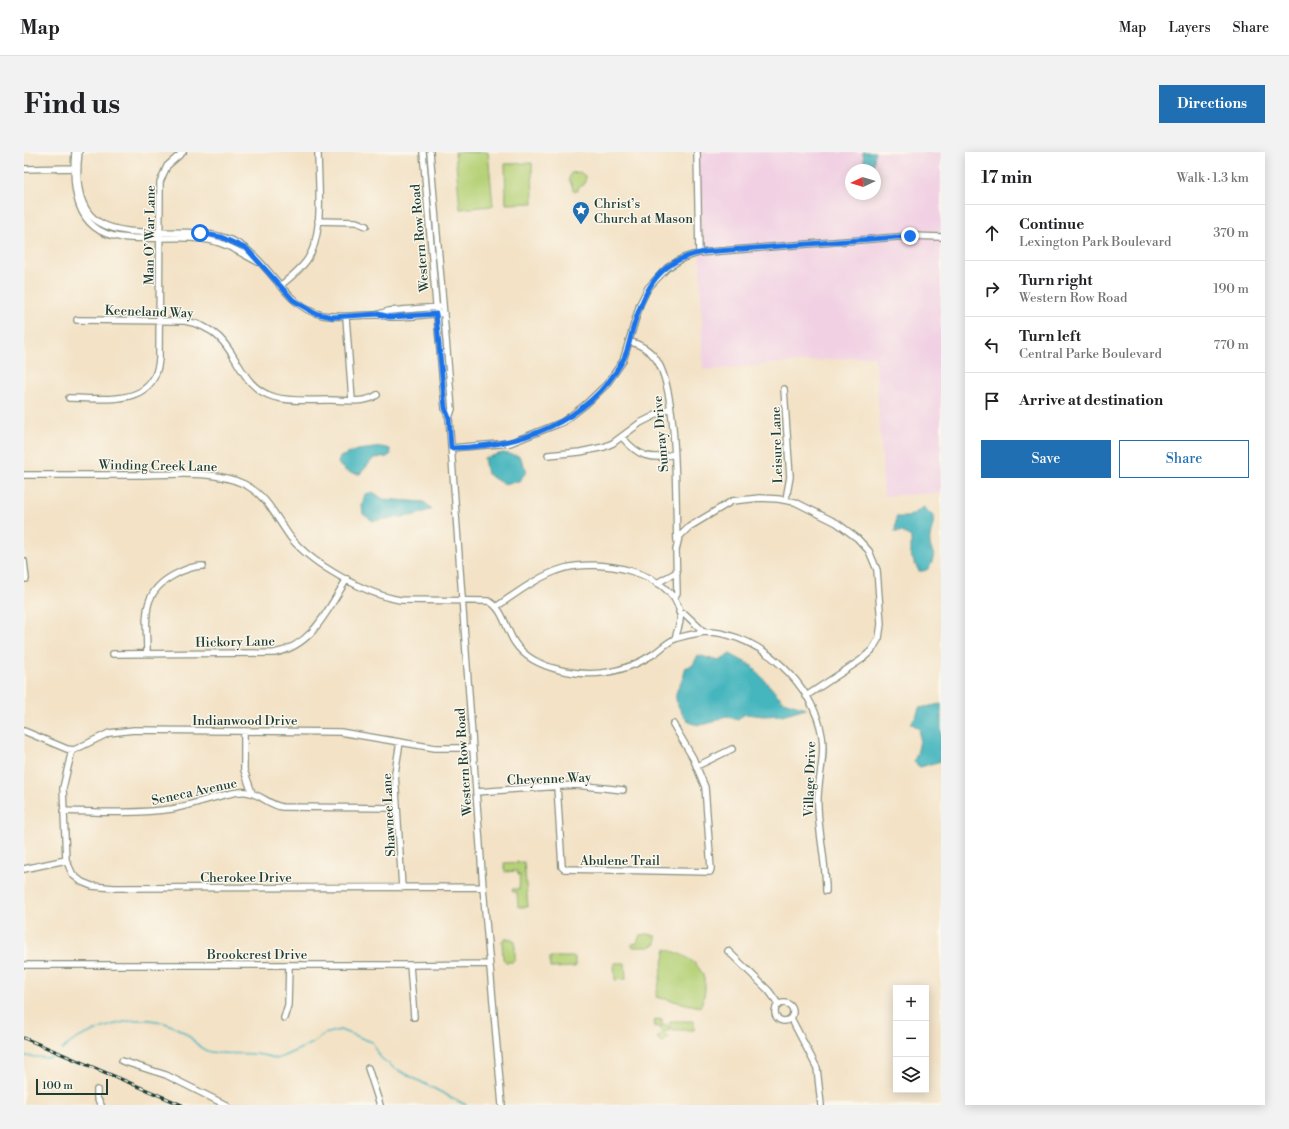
<!DOCTYPE html>
<html lang="en">
<head>
<meta charset="utf-8">
<style>
  body { margin:0; font-family:"Libre Bodoni",serif; background:#f2f2f2; color:#202124 }
  .controls { position:absolute; right:12px; bottom:12px; display:grid; overflow:hidden; border-radius:0px; box-shadow:0 2px 10px #0003 }
  .controls button { width:36px; height:36px; display:grid; place-items:center; padding:0; border:0; border-bottom:1px solid #e0e0e0; background:#fff; color:#202124; font:20px sans-serif }
  .compass { position:absolute; left:821px; top:12px; width:36px; height:36px; border-radius:50%; background:#fff; box-shadow:0 2px 10px #0003; rotate:266deg }
  .scale { position:absolute; left:12px; bottom:10px; width:72px; box-sizing:border-box; padding-left:4px; border:2px solid #1f3d34; border-top:0; font-size:11px; line-height:14px; white-space:nowrap; color:#1f3d34; -webkit-text-stroke:3px #fbf7ec; paint-order:stroke }
  .stop { position:absolute; width:12px; height:12px; margin:-9px; border:3px solid #1a73e8; border-radius:50%; background:#fff }
  .stop.end { background:#1a73e8; border-color:#fff; box-shadow:0 1px 4px #0008 }
  .list { margin:0; padding:0; list-style:none }
  h2 { display:flex; justify-content:space-between; align-items:center; height:52px; margin:0; padding:0 16px; font-size:17px }
  h2 small { font-size:13px; font-weight:400; color:#757577 }
  .list li { display:grid; grid-template-columns:26px 1fr auto; gap:12px; align-items:center; box-sizing:border-box; height:56px; padding:0 16px; border-top:1px solid #e0e0e0 }
  .list b { display:block; font-size:15px; white-space:nowrap }
  .list p { margin:0; font-size:13px; white-space:nowrap; color:#757577 }
  .list em { font-size:13px; font-style:normal; color:#757577 }
  .actions { display:flex; gap:8px; padding:12px 16px }
  .actions a { flex:1; padding:9px 0; border:1px solid #1f6fb2; border-radius:0px; text-align:center; font-size:14px; color:#1f6fb2 }
  .actions .main { background:#1f6fb2; color:#fff }
  .icon { flex:none; width:22px; height:22px; fill:none; stroke:currentColor; stroke-width:2; stroke-linecap:round; stroke-linejoin:round }
  .map { position:relative; flex:none; width:917px; height:953px; overflow:hidden; border-radius:0px }
  header { display:flex; align-items:center; gap:24px; box-sizing:border-box; height:56px; padding:0 20px; background:#fff; border-bottom:1px solid #e0e0e0 }
  header strong { font-size:19px }
  nav { display:flex; gap:22px; margin-inline-start:auto; font-size:14px }
  .intro { display:flex; align-items:center; justify-content:space-between; box-sizing:border-box; height:96px; padding:0 24px }
  h1 { margin:0; font-size:28px }
  .button { padding:10px 18px; border-radius:0px; background:#1f6fb2; color:#fff; font-size:14px; font-weight:700 }
  main { display:flex; gap:24px; padding:0 24px }
  aside { flex:1; background:#fff; border-radius:0px; box-shadow:0 2px 10px #0003 }
  .map>svg:first-child { display:block }
  .built { fill:#f1d0e3; fill-rule:evenodd }
  .green { fill:#b5d177; stroke:#6a8756 }
  .water { fill:#45b5be; stroke:#327979 }
  .lines { fill:none; stroke-linecap:round; stroke-linejoin:round }
  .stream { stroke:#45b5be; stroke-width:1.5 }
  .minor-casing { stroke:#89907d; stroke-width:8 }
  .minor { stroke:#fff; stroke-width:5.5 }
  .rail-casing { stroke:#1f3d34; stroke-width:3 }
  .rail { stroke:#fbf7ec; stroke-width:1.5; stroke-dasharray:4.5; stroke-linecap:butt }
  .route { stroke:#1a73e8; stroke-width:5 }
  .labels { text-anchor:middle; stroke-width:3; stroke-linejoin:round; paint-order:stroke }
  .poi-label { font-size:13px; fill:#1f3d34; stroke:#fbf7ec; text-anchor:start }
  .street-label { font-size:13px; fill:#1f3d34; stroke:#fbf7ec }
</style>
</head>
<body>
<header>
<strong>Map</strong>
<nav><a>Map</a><a>Layers</a><a>Share</a></nav>
</header>
<div class="intro"><h1>Find us</h1><a class="button">Directions</a></div>
<main>
<div class="map">
<svg width="917" height="953" viewBox="0 0 917 953">
  <rect width="100%" height="100%" fill="#fbf7ec"/>
  <filter id="ink" filterUnits="userSpaceOnUse"><feTurbulence type="fractalNoise" baseFrequency=".025" numOctaves="2"/><feDisplacementMap in="SourceGraphic" scale="8" xChannelSelector="R" yChannelSelector="G"/><feConvolveMatrix kernelMatrix="1 2 1 2 8 2 1 2 1" color-interpolation-filters="sRGB"/></filter>
  <filter id="wash" filterUnits="userSpaceOnUse"><feTurbulence type="fractalNoise" baseFrequency=".012" numOctaves="4" result="noise"/><feDisplacementMap in="SourceGraphic" scale="16" xChannelSelector="R" yChannelSelector="G"/><feGaussianBlur stdDeviation="0.9" result="paint"/><feColorMatrix in="noise" values="0 0 0 0 0 0 0 0 0 0 0 0 0 0 0 0 0 1.4 0 .05"/><feComposite in="paint" operator="in"/></filter>
  <g filter="url(#wash)">
    <rect width="100%" height="100%" fill="#f3e2c6"/>
    <path class="built" d="M673,0H917V341L860,344L851,204L679,218ZM827,18H851V42H827Z"/>
    <path class="green" d="M431,0H464L469,54L436,57Z
      M508,11L509,51L482,52L481,12Z
      M556,20L562,25L560,33L554,35V39H550L545,27L547,21Z
      M500,710L504,755H494L493,740H489L488,737H495L496,723H494L493,719L481,720L480,711Z
      M624,782L632,784V792L625,795H608V792L613,791L616,783Z
      M481,787H488L491,789V808L489,810H482L479,807L478,789Z
      M642,797C662,803 682,813 681,837C681,843 678,850 676,855L632,845Z
      M526,805H551V815L526,816Z
      M590,811H601L602,827L591,828Z
      M631,867L638,868V874L642,872L645,877L646,869H670V878H645L639,881L644,886L639,891L633,886L638,881L636,875H630Z"/>
    <path class="water" d="M839,0H851L849,18H841Z
      M358,295L366,297L367,302L363,305L350,306L336,322C325,321 320,320 314,311L316,305L333,298Z
      M479,301L495,304L503,319L495,329L479,332L463,322L460,306Z
      M349,340L359,347L400,350L408,357L392,363L349,369L339,362L338,353L341,342Z
      M900,355L910,365C909,382 901,386 910,403C907,413 906,420 895,419L887,404V385L878,380H871L872,365H884Z
      M706,502L728,514L759,549L782,556L758,563L740,564L721,562L714,568L701,564C685,573 666,580 657,559C654,553 651,549 652,542C654,533 661,526 661,516L669,513L674,503L695,509Z
      M917,552V609L896,615L890,610C894,599 898,587 895,576L886,571L892,565L895,556Z"/>
    <g class="lines">
      <path class="stream" d="M38,898C54,881 102,866 126,868C138,869 148,873 158,879C168,884 174,898 187,900C210,904 231,898 253,907L289,891L300,882L316,878L348,890L357,906L370,916L442,953
        M0,904L25,906L33,903"/>
    </g>
  </g>
  <g filter="url(#ink)">
    <g class="lines">
      <defs>
        <path id="minor" d="M51,0C48,36 51,78 95,85C122,89 150,83 178,87C199,89 215,100 234,110
          M55,0C40,118 146,63 207,88C234,100 248,127 268,146C295,173 321,162 354,163C358,163 362,164 366,165C383,166 402,162 420,161
          M399,0L421,257L425,266L459,735L478,953
          M406,0L428,257L425,266
          M673,0L675,101
          M0,17L52,16
          M294,69L332,70L342,74
          M256,134C266,126 276,118 283,108C301,82 294,31 294,0
          M355,162L365,159L415,155
          M322,165L328,248
          M53,168L161,169C218,179 206,232 250,245C267,250 288,248 305,248C321,248 340,252 353,243
          M605,189C616,193 625,197 632,207C655,240 651,347 653,389
          M760,237L766,325L762,347
          M45,246C80,246 131,256 135,207L136,30L143,14L159,0
          M598,285C614,304 626,309 650,302
          M427,296L486,291L539,270L561,253L582,233L599,209L616,152L624,136L643,116L659,106L675,101L709,98L886,84L917,85
          M524,303L556,300L580,295L589,291L616,271L646,256
          M0,323C36,323 73,323 109,323C143,323 189,317 220,332C244,344 252,366 267,386C289,413 342,442 376,448L464,449C479,455 482,478 491,491C501,506 519,514 536,518C570,526 599,521 628,503C636,498 644,489 653,486C664,483 675,480 686,480C737,483 790,533 798,584C802,607 792,632 794,656C795,684 802,711 802,739
          M0,409L2,427
          M633,431L653,420
          M650,446L653,441L652,398L655,385L665,375L708,349L736,346L754,347L771,350L813,371L833,386L845,399L853,418L857,472L855,486L848,498L837,508L782,544
          M472,455C494,440 516,423 541,416C575,407 647,419 656,460C658,471 653,477 651,487
          M655,460L661,462L680,480
          M123,501C123,467 115,442 150,423C159,418 168,414 179,414
          M89,502L250,501C289,494 303,458 323,427
          M0,579L43,597L50,598L85,581L110,578L316,580L411,596H449
          M220,579V618L228,641
          M376,590L371,621L378,736
          M48,598L39,636L42,708L49,723L58,730L68,734L90,736L459,735
          M673,614L708,597
          M533,634L538,715L540,717L686,720L687,717L681,635L669,606L649,572
          M452,640L552,633L599,638
          M39,659C75,660 112,662 148,657C166,654 208,638 222,640C235,641 245,653 258,655L373,656
          M0,717L42,708
          M704,799L745,839L755,853
          M0,813H386L465,812
          M386,813L390,865
          M751 860a9 9 0 1 1 18 0a9 9 0 1 1-18 0Z
          M260,866L264,853L265,813
          M767,866L793,916L797,953
          M98,909L142,923L202,953
          M344,916L356,953
          M73,938V946L77,953"/>
      </defs>
      <use href="#minor" class="minor-casing"/>
      <use href="#minor" class="minor"/>
      <defs>
        <path id="rail" d="M0,886L158,953"/>
      </defs>
      <use href="#rail" class="rail-casing"/>
      <use href="#rail" class="rail"/>
    </g>
  </g>
  <g class="lines" filter="url(#ink)">
    <path class="route" d="M176,81L197,85L223,97L269,148L290,161L308,165L354,162L366,165L412,162L421,256L425,266L427,296C495,295 563,271 598,210C604,200 606,186 609,176C621,135 636,107 681,100L886,84"/>
  </g>
  <defs>
    <symbol id="sight-pin" viewBox="-11 -11 22 30"><path d="M0 17L-7.5 6A9.5 9.5 0 1 1 7.5 6Z" fill="#1f6fb2" stroke="#fbf7ec"/><path d="M0-6L1.8-2.2L6-1.7L2.9 1.2L3.7 5.4L0 3.3L-3.7 5.4L-2.9 1.2L-6-1.7L-1.8-2.2Z" fill="#fff"/></symbol>
  </defs>
  <g fill-rule="evenodd">
    <use href="#sight-pin" x="547" y="48" width="20" height="27"/>
  </g>
  <g class="labels">
    <g class="poi-label">
      <text x="570" y="56">Christ’s<tspan x="570" dy="15">Church at Mason</tspan></text>
    </g>
    <g class="street-label">
      <text transform="translate(125 83) rotate(-89)" y="5">Man O’ War Lane</text>
      <text transform="translate(395 86) rotate(-95)" y="5">Western Row Road</text>
      <text transform="translate(125 159) rotate(2)" y="5">Keeneland Way</text>
      <text transform="translate(636 282) rotate(-95)" y="5">Sunray Drive</text>
      <text transform="translate(752 293) rotate(-92)" y="5">Leisure Lane</text>
      <text transform="translate(134 313) rotate(1)" y="5">Winding Creek Lane</text>
      <text transform="translate(211 489) rotate(-1)" y="5">Hickory Lane</text>
      <text x="221" y="573">Indianwood Drive</text>
      <text transform="translate(439 610) rotate(-94)" y="5">Western Row Road</text>
      <text transform="translate(525 626) rotate(-2)" y="5">Cheyenne Way</text>
      <text transform="translate(785 627) rotate(-88)" y="5">Village Drive</text>
      <text transform="translate(170 639) rotate(-12)" y="5">Seneca Avenue</text>
      <text transform="translate(364 663) rotate(-93)" y="5">Shawnee Lane</text>
      <text x="596" y="713">Abulene Trail</text>
      <text x="222" y="730">Cherokee Drive</text>
      <text x="233" y="807">Brookcrest Drive</text>
    </g>
  </g>
</svg>
<div class="controls">
<button>+</button>
<button>−</button>
<button><svg class="icon" aria-label="layers" viewBox="0 0 24 24"><path d="M12 4l9 5-9 5-9-5zM3 14l9 5 9-5"/></svg></button>
</div>
<svg class="compass" viewBox="-18 -18 36 36"><path d="M0-13l5 13h-10z" fill="#e53935"/><path d="M0 13l5-13h-10z" fill="#757577"/></svg>
<div class="scale">100 m</div>
<div class="stop" style="left:176px;top:81px"></div>
<div class="stop end" style="left:886px;top:84px"></div>
</div>
<aside>
<h2>17 min<small>Walk · 1.3 km</small></h2>
<ul class="list">
<li><svg class="icon" aria-label="ahead" viewBox="0 0 24 24"><path d="M12 20V5M6 11l6-6 6 6"/></svg><div><b>Continue</b><p>Lexington Park Boulevard</p></div><em>370 m</em></li>
<li><svg class="icon" aria-label="right" viewBox="0 0 24 24"><path d="M7 20v-9h11M14 6l5 5-5 5"/></svg><div><b>Turn right</b><p>Western Row Road</p></div><em>190 m</em></li>
<li><svg class="icon" aria-label="left" viewBox="0 0 24 24"><path d="M17 20v-9H6M10 6l-5 5 5 5"/></svg><div><b>Turn left</b><p>Central Parke Boulevard</p></div><em>770 m</em></li>
<li><svg class="icon" aria-label="arrive" viewBox="0 0 24 24"><path d="M6 21V4h12l-3 4 3 4H6"/></svg><div><b>Arrive at destination</b></div></li>
</ul>
<div class="actions"><a class="main">Save</a><a>Share</a></div>
</aside>
</main>
</body>
</html>
